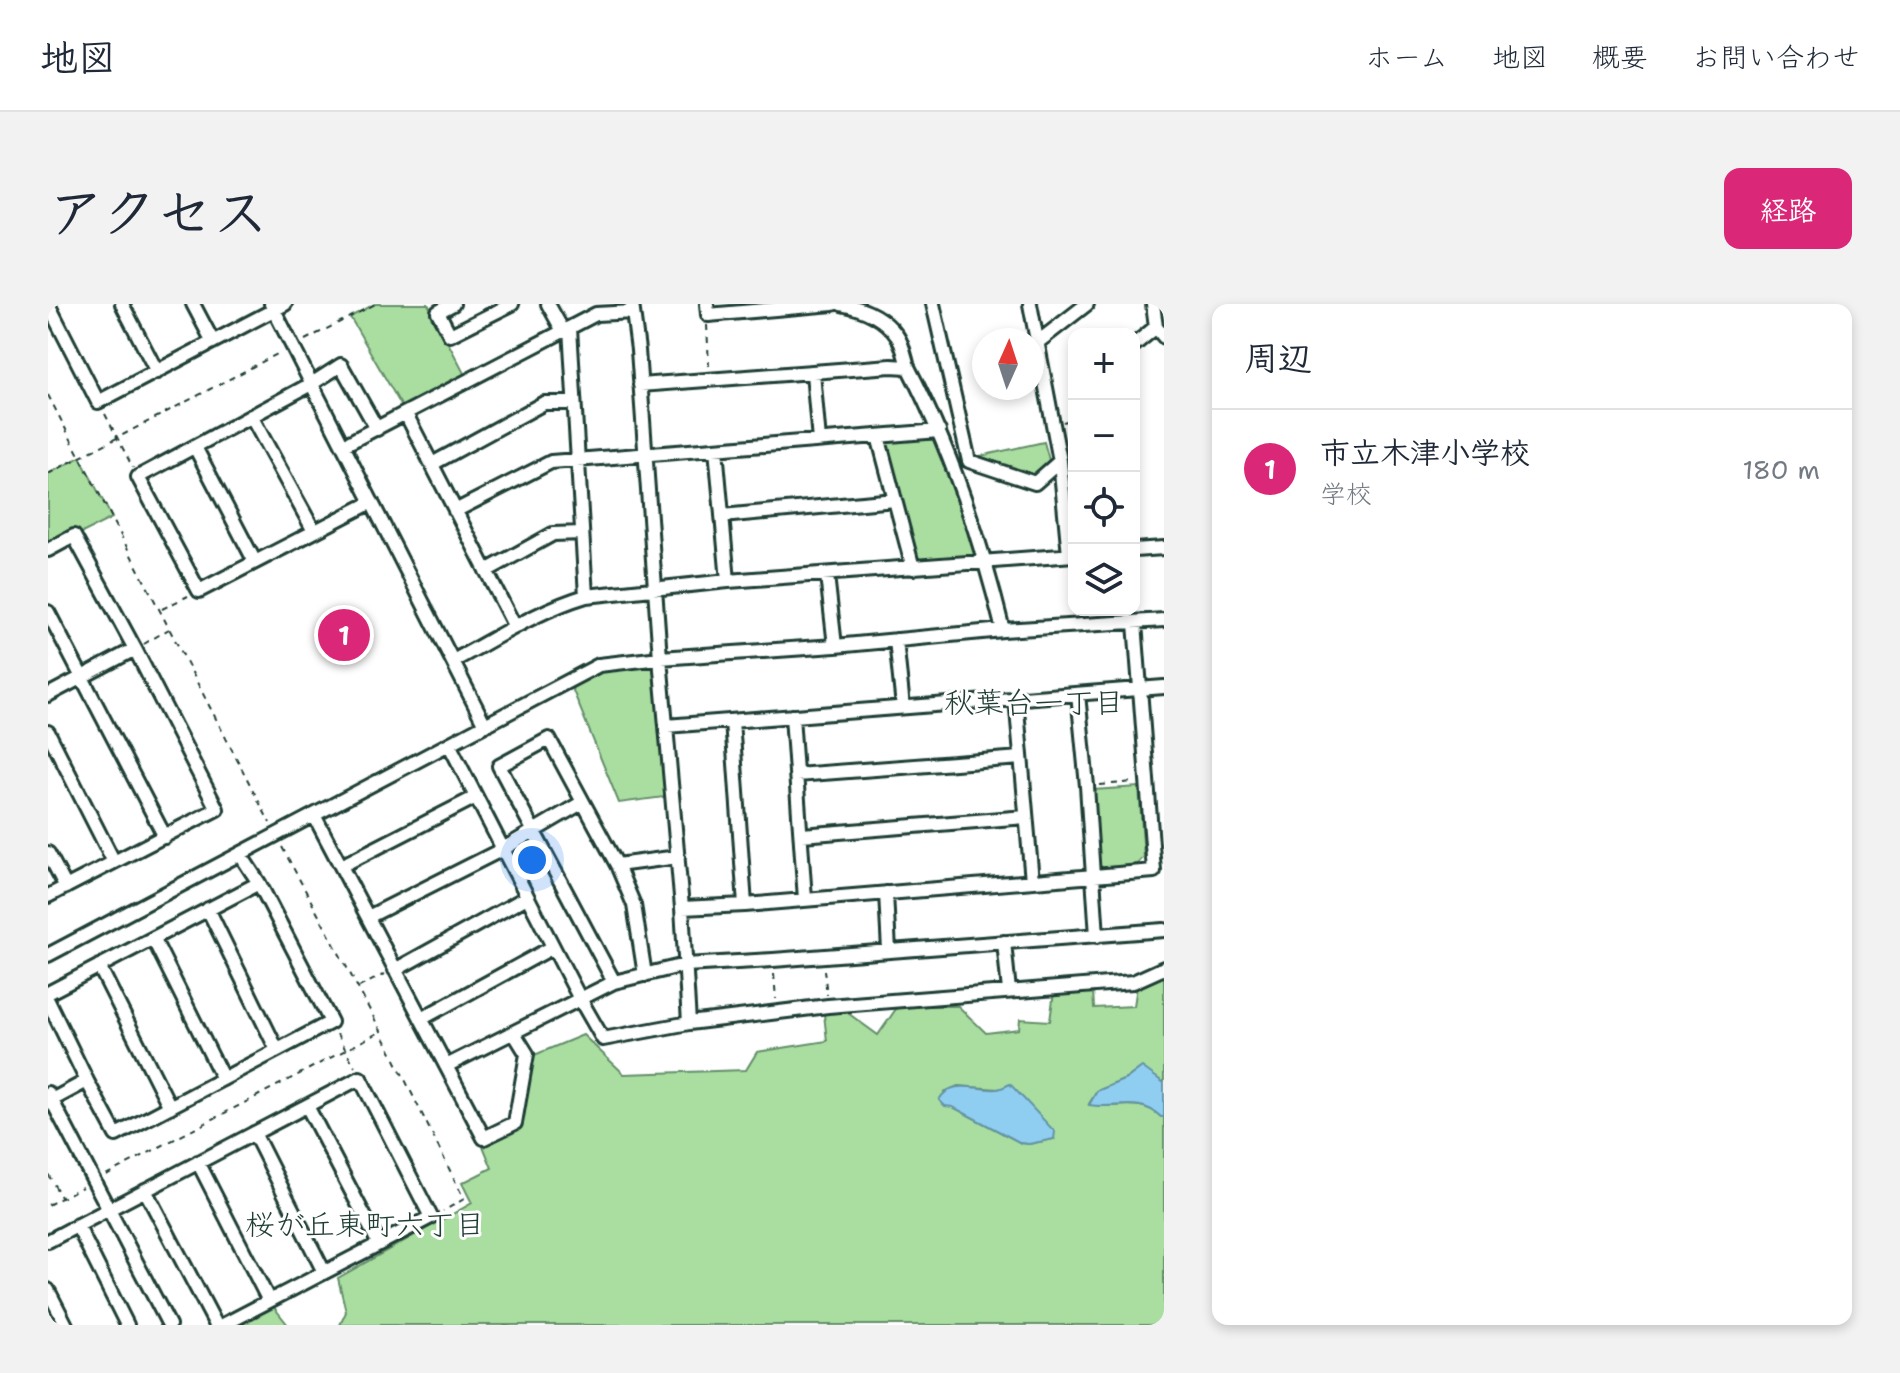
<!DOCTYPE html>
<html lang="ja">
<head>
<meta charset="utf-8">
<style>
  body { margin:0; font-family:"Shantell Sans","Klee One",sans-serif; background:#f2f2f3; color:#1f2937 }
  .controls { position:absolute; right:24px; top:24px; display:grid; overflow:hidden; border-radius:16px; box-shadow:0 4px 12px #0003 }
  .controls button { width:72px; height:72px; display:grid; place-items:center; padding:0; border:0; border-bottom:2px solid #e0e1e3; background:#fff; color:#1f2937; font:40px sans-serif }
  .compass { position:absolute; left:924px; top:24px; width:72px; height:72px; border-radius:50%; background:#fff; box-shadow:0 4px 12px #0003; rotate:3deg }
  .you { position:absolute; left:484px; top:556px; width:28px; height:28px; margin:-20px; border:6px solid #fff; border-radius:50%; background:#1a73e8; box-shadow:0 0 0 12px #1a73e833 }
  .badge { display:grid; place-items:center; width:52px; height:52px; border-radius:50%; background:#db2777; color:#fff; font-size:26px; font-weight:700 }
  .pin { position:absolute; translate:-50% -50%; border:4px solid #fff; box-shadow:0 2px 8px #0006 }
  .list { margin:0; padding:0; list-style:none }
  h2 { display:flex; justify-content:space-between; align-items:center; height:104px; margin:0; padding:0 32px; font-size:34px }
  h2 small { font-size:26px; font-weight:400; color:#747a83 }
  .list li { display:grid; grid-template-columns:52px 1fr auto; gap:24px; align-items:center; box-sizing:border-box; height:120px; padding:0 32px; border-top:2px solid #e0e1e3 }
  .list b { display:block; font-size:30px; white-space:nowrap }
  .list p { margin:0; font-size:26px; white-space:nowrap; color:#747a83 }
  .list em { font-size:26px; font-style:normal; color:#747a83 }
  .icon { flex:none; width:44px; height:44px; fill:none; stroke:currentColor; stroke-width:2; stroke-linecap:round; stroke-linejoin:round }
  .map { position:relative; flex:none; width:1116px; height:1021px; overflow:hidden; border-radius:16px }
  header { display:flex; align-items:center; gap:48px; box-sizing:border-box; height:112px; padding:0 40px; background:#fff; border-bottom:2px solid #e0e1e3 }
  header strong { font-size:38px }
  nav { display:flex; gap:44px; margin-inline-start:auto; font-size:28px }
  .intro { display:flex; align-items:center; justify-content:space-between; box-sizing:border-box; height:192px; padding:0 48px }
  h1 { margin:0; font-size:56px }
  .button { padding:20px 36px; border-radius:16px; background:#db2777; color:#fff; font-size:28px; font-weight:700 }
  main { display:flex; gap:48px; padding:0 48px }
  aside { flex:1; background:#fff; border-radius:16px; box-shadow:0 4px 12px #0003 }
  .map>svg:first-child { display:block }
  .green { fill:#aadea0; stroke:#648e6a; stroke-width:2; fill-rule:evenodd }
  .water { fill:#90cef1; stroke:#6394a5; stroke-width:2 }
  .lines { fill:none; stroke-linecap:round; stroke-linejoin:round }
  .minor-casing { stroke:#1f3d34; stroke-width:18 }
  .path { stroke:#1f3d34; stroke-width:2; stroke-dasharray:6 6; stroke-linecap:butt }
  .minor { stroke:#fff; stroke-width:12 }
  .labels { text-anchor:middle; stroke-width:6; stroke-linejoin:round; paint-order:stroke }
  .neighbourhood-label { font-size:30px; fill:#1f3d34; stroke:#fff }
</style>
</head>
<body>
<header>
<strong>地図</strong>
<nav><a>ホーム</a><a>地図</a><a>概要</a><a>お問い合わせ</a></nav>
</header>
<div class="intro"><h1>アクセス</h1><a class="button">経路</a></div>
<main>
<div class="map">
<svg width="1116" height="1021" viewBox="0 0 1116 1021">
  <rect width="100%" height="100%" fill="#fff"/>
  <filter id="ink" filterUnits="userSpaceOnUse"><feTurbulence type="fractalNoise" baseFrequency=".0125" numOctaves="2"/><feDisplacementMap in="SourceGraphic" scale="16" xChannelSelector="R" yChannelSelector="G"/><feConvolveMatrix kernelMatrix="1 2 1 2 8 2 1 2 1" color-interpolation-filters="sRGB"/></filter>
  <g filter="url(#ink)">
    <path class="green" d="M327,0H380L420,77L358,110L302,13Z
      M891,127L938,258L865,264L830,132Z
      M996,138L1001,156L986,172L933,155L932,152Z
      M32,153L64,214L0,246V170Z
      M612,354L624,492L571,499L521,377L551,361Z
      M1091,483L1096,553L1089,560L1055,564L1049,559L1045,486Z
      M1116,670V779L1093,764L1078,775L1049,787L1041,800C1067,807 1091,792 1113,813H1116V1021H292L298,1008L290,974L424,899L414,879L444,864L435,842L475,819L484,752L535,731L576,770L698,766L709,748L779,737L776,710L797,707L830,731L850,702H910L938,729L971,725L972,715L1002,717L1006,688L1045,686L1046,704L1086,702L1089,682ZM910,782L950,785L1006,835L981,840L973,839L905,803L896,788Z
      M221,997L240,1021H175Z"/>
    <path class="water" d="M1094,763L1116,779V813H1113C1091,792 1068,806 1041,801L1049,787L1078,775Z
      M962,780L1007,828L1006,835L981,840L973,839L905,803L897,802L891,796C904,773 928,787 949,785C951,785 960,781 962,780Z"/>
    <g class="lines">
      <defs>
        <path id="minor" d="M0,0L50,98L237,0
          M74,0L109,68
          M145,0L165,38
          M223,0L437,421
          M405,0L390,8L402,31L464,0
          M500,0L515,27
          M584,0L590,46L612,354L634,604L697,601L1106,567L1087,319
          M659,0L660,11L785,0
          M793,0C814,4 836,13 849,32C855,40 857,53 860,63
          M885,0L921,157L987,179L1012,157
          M982,0L1012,157L1021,251
          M1105,0L1108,23L1116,33
          M522,24L538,292
          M990,38L1039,0
          M1086,41L1108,23
          M765,69L771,137
          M592,81L843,62L860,63C903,146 933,236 955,326
          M358,110L467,323
          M203,112L266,227
          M830,132L865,264
          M296,141L548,10L585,8
          M147,143L207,258
          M668,145L680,277
          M384,160L496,99H526
          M324,198L151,287L90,173L265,79L293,61L329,125
          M407,207L503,158L891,127
          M674,212L847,196
          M0,246L26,232L87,345L0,391
          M1086,246L1116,244
          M438,267L505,230L534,229
          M779,271L787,342
          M0,308L117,533
          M848,336L855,403
          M405,357C448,334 491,306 538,292L680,277L1026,251
          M1030,390L1039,482L1049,632
          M968,394L984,577
          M744,412L757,595
          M684,417L697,601
          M618,422L1116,383
          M0,428L66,558
          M401,440L532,695L555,735L641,719L780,702L1085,678L1116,664
          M748,471L973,454
          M266,511L436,834L467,819L479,750L466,729
          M754,531L978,513
          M0,549L18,583
          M569,561L630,553
          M293,562L428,493
          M838,589L841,647
          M0,592L169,505L87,345
          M634,604L641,719
          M160,605L229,746
          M320,613L455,545L535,498
          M105,634L175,775
          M956,638L961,687
          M0,651L551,361L612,354L787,342L955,326L1116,316
          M51,662L122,803
          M347,666L479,593
          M566,678L451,462L501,435L569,561L586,601L597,671
          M0,689L211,579L192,550
          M0,697L39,777L0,798
          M373,715L505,643
          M398,762L566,678L637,661L725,656L1116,626
          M39,777L68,831L283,718L211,579
          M0,789L121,1021
          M259,802L331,940
          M206,829L276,968
          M150,858L221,997
          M97,886L168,1021
          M29,921L79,1021
          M0,937L312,774L383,913L175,1021
          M0,986L18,1021"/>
      </defs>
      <use href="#minor" class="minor-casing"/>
      <path class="path" d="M659,21L661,62
        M257,36L327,0
        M0,91L222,519
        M57,110L85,164
        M1015,118L1026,115
        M0,170L233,48
        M114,305L140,292
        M96,340L121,325
        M1052,481L1086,478
        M234,543L333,727L416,895L395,907
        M776,666L779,691
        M726,670L728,695
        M311,683L337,670
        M289,730L307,763
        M0,870L13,893
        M58,871L332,728
        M0,901L34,883"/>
      <use href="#minor" class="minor"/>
    </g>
  </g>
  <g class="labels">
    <g class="neighbourhood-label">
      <text x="986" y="409">秋葉台一丁目</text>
      <text x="317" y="931">桜が丘東町六丁目</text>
    </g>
  </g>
</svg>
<div class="controls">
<button>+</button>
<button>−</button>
<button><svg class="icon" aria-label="locate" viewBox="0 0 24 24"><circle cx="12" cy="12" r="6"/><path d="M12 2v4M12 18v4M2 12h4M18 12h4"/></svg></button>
<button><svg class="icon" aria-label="layers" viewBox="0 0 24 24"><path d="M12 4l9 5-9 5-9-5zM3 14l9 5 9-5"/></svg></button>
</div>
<svg class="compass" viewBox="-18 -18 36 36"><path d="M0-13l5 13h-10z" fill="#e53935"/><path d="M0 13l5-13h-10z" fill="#747a83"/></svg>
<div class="you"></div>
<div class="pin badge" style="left:296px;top:331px">1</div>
</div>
<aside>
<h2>周辺<small></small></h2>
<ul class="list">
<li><span class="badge">1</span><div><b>市立木津小学校</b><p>学校</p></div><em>180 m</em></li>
</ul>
</aside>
</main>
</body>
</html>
